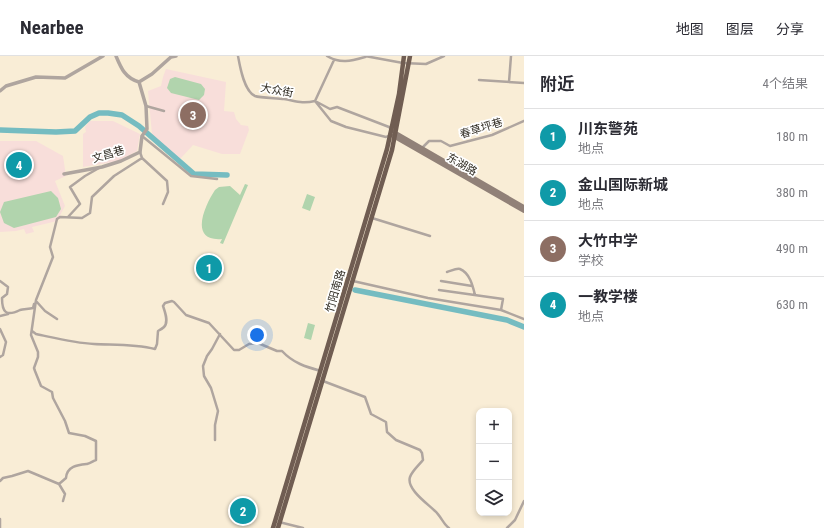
<!DOCTYPE html>
<html lang="zh">
<head>
<meta charset="utf-8">
<style>
  body { margin:0; font-family:"Roboto Condensed","Noto Sans SC",sans-serif; background:#f7f7f7; color:#2b2b33 }
  .controls { position:absolute; right:12px; bottom:12px; display:grid; overflow:hidden; border-radius:8px; box-shadow:0 2px 6px #0003 }
  .controls button { width:36px; height:36px; display:grid; place-items:center; padding:0; border:0; border-bottom:1px solid #e1e1e2; background:#fff; color:#2b2b33; font:20px sans-serif }
  .you { position:absolute; left:257px; top:279px; width:14px; height:14px; margin:-10px; border:3px solid #fff; border-radius:50%; background:#1a73e8; box-shadow:0 0 0 6px #1a73e833 }
  .badge { display:grid; place-items:center; width:26px; height:26px; border-radius:50%; background:#897316; color:#fff; font-size:13px; font-weight:700 }
  .pin { position:absolute; translate:-50% -50%; border:2px solid #fff; box-shadow:0 1px 4px #0006 }
  .list { margin:0; padding:0; list-style:none }
  h2 { display:flex; justify-content:space-between; align-items:center; height:52px; margin:0; padding:0 16px; font-size:17px }
  h2 small { font-size:13px; font-weight:400; color:#7c7c81 }
  .list li { display:grid; grid-template-columns:26px 1fr auto; gap:12px; align-items:center; box-sizing:border-box; height:56px; padding:0 16px; border-top:1px solid #e1e1e2 }
  .list b { display:block; font-size:15px; white-space:nowrap }
  .list p { margin:0; font-size:13px; white-space:nowrap; color:#7c7c81 }
  .list em { font-size:13px; font-style:normal; color:#7c7c81 }
  .icon { flex:none; width:22px; height:22px; fill:none; stroke:currentColor; stroke-width:2; stroke-linecap:round; stroke-linejoin:round }
  .map { position:relative; flex:none; width:524px; height:472px; overflow:hidden }
  header { display:flex; align-items:center; gap:24px; box-sizing:border-box; height:56px; padding:0 20px; background:#fff; border-bottom:1px solid #e1e1e2 }
  header strong { font-size:19px }
  nav { display:flex; gap:22px; margin-inline-start:auto; font-size:14px }
  main { display:flex }
  aside { flex:1; background:#fff }
  .map>svg:first-child { display:block }
  .education { fill:#f8deda }
  .garden { fill:#b1d4ad }
  .lines { fill:none; stroke-linecap:round; stroke-linejoin:round }
  .river { stroke:#75bcc1; stroke-width:5.5 }
  .minor { stroke:#afa59f; stroke-width:2.5 }
  .tertiary { stroke:#afa59f; stroke-width:3.5 }
  .secondary { stroke:#918178; stroke-width:4 }
  .trunk { stroke:#705d52; stroke-width:4.5 }
  .labels { text-anchor:middle; stroke-width:3.5; stroke-linejoin:round; paint-order:stroke }
  .street-label { font-size:11px; fill:#2f2b22; stroke:#fff }
</style>
</head>
<body>
<header>
<strong>Nearbee</strong>
<nav><a>地图</a><a>图层</a><a>分享</a></nav>
</header>
<main>
<div class="map">
<svg width="524" height="472" viewBox="0 0 524 472">
  <rect width="100%" height="100%" fill="#f9edd6"/>
  <path class="education" d="M166,13L226,26L224,55L234,56L236,63L241,69L248,70L249,74L240,98H222L193,89L180,103L152,78L148,35L161,30L163,21Z
    M90,65H113L140,78L137,95L119,105L83,111V78L86,76L85,71Z
    M0,85H36L63,100L66,120L55,125L65,150L57,165L32,171L34,176L26,178L24,173L16,175L0,176Z"/>
  <path class="garden" d="M175,21L201,28L205,33L204,39L199,44L171,37L167,32L170,23Z
    M245,128L248,129L223,188L220,187L222,183C188,186 205,149 215,134L219,131L230,130L240,139Z
    M51,135L58,142L61,153L56,161L14,172L4,167L0,156L4,146Z
    M307,138L315,141L310,155L302,152Z
    M308,267L315,269L311,284L304,282Z"/>
  <g class="lines">
    <path class="river" d="M0,74L56,76L75,75L90,61L99,57H108L122,59L139,70L194,118L227,119
      M355,234L507,264L524,271"/>
    <path class="minor" d="M238,0C240,11 244,35 255,40C260,42 277,42 284,43C296,45 302,48 315,45
      M327,0C340,8 351,5 365,1
      M365,0L403,7L426,8L444,0
      M479,24L524,27
      M509,26L511,0
      M315,45L331,65L346,71L386,81L390,79
      M315,45L334,4
      M317,46L330,53L337,51L389,71L391,73
      M146,50L164,55
      M142,80L191,120L217,123
      M422,92L429,85H441L450,90L492,79L524,65
      M140,96L142,102L167,125L168,136L163,148
      M68,161L80,148L70,131L85,120L99,112
      M372,162L430,180
      M447,216C451,215 456,212 460,213C470,217 473,231 475,239
      M0,225L8,231L7,238L2,242C2,256 6,261 20,254C23,253 29,253 33,252L34,248
      M353,225L428,242L501,254L524,263
      M441,225L472,230
      M439,234L503,243L501,254
      M36,245L45,255L57,263
      M0,260L8,258
      M0,273L6,286L3,299L0,301
      M32,275L36,278C55,282 74,287 94,288C115,289 135,288 155,293L157,288L158,275C160,274 162,273 164,271C169,266 165,256 163,250L165,247L172,245L174,246L186,259L209,267L234,294H239L249,288L258,287L277,295H282C293,307 306,311 321,315
      M323,325L365,341L371,358L386,366L387,376L396,384L420,394L422,397L423,404C419,409 412,415 410,421C406,433 428,448 435,455C441,460 443,468 449,472
      M215,384V369L218,355L211,332L204,320L203,310L207,300L212,293L220,278
      M0,425L3,422L12,420L28,415L59,428
      M63,445L65,438L59,428L66,422C67,410 78,409 87,408C91,407 93,405 96,404V385L85,380L69,377L65,365L53,342L52,336L41,330L35,315L34,312L38,301V296L31,279L36,244L53,201L50,191L57,163L60,161L82,162L90,157L92,141L114,120L142,102
      M0,463V472
      M279,466L303,472
      M507,472L515,464L524,445"/>
    <path class="tertiary" d="M116,0C121,12 125,22 139,26L152,18L171,1L176,0
      M0,35L6,30L36,21L65,22L103,0
      M64,118L102,111L121,105L140,96L142,80L147,73L146,50L139,26"/>
    <path class="secondary" d="M394,76L524,151
      M393,80L524,155"/>
    <path class="trunk" d="M273,472L387,93L399,38L404,0
      M278,472L392,94L410,0"/>
  </g>
  <g class="labels">
    <g class="street-label">
      <text transform="translate(277 34) rotate(10)" y="4">大众街</text>
      <text transform="translate(481 72) rotate(-17)" y="4">春草坪巷</text>
      <text transform="translate(108 98) rotate(-17)" y="4">文昌巷</text>
      <text transform="translate(462 108) rotate(30)" y="4">东湖路</text>
      <text transform="translate(335 235) rotate(-74)" y="4">竹阳南路</text>
    </g>
  </g>
</svg>
<div class="controls">
<button>+</button>
<button>−</button>
<button><svg class="icon" aria-label="layers" viewBox="0 0 24 24"><path d="M12 4l9 5-9 5-9-5zM3 14l9 5 9-5"/></svg></button>
</div>
<div class="you"></div>
<div class="pin badge" style="left:209px;top:212px;background:#0f9aa8">1</div>
<div class="pin badge" style="left:243px;top:455px;background:#0f9aa8">2</div>
<div class="pin badge" style="left:193px;top:59px;background:#8d6e63">3</div>
<div class="pin badge" style="left:19px;top:109px;background:#0f9aa8">4</div>
</div>
<aside>
<h2>附近<small>4个结果</small></h2>
<ul class="list">
<li><span class="badge" style="background:#0f9aa8">1</span><div><b>川东警苑</b><p>地点</p></div><em>180 m</em></li>
<li><span class="badge" style="background:#0f9aa8">2</span><div><b>金山国际新城</b><p>地点</p></div><em>380 m</em></li>
<li><span class="badge" style="background:#8d6e63">3</span><div><b>大竹中学</b><p>学校</p></div><em>490 m</em></li>
<li><span class="badge" style="background:#0f9aa8">4</span><div><b>一教学楼</b><p>地点</p></div><em>630 m</em></li>
</ul>
</aside>
</main>
</body>
</html>
